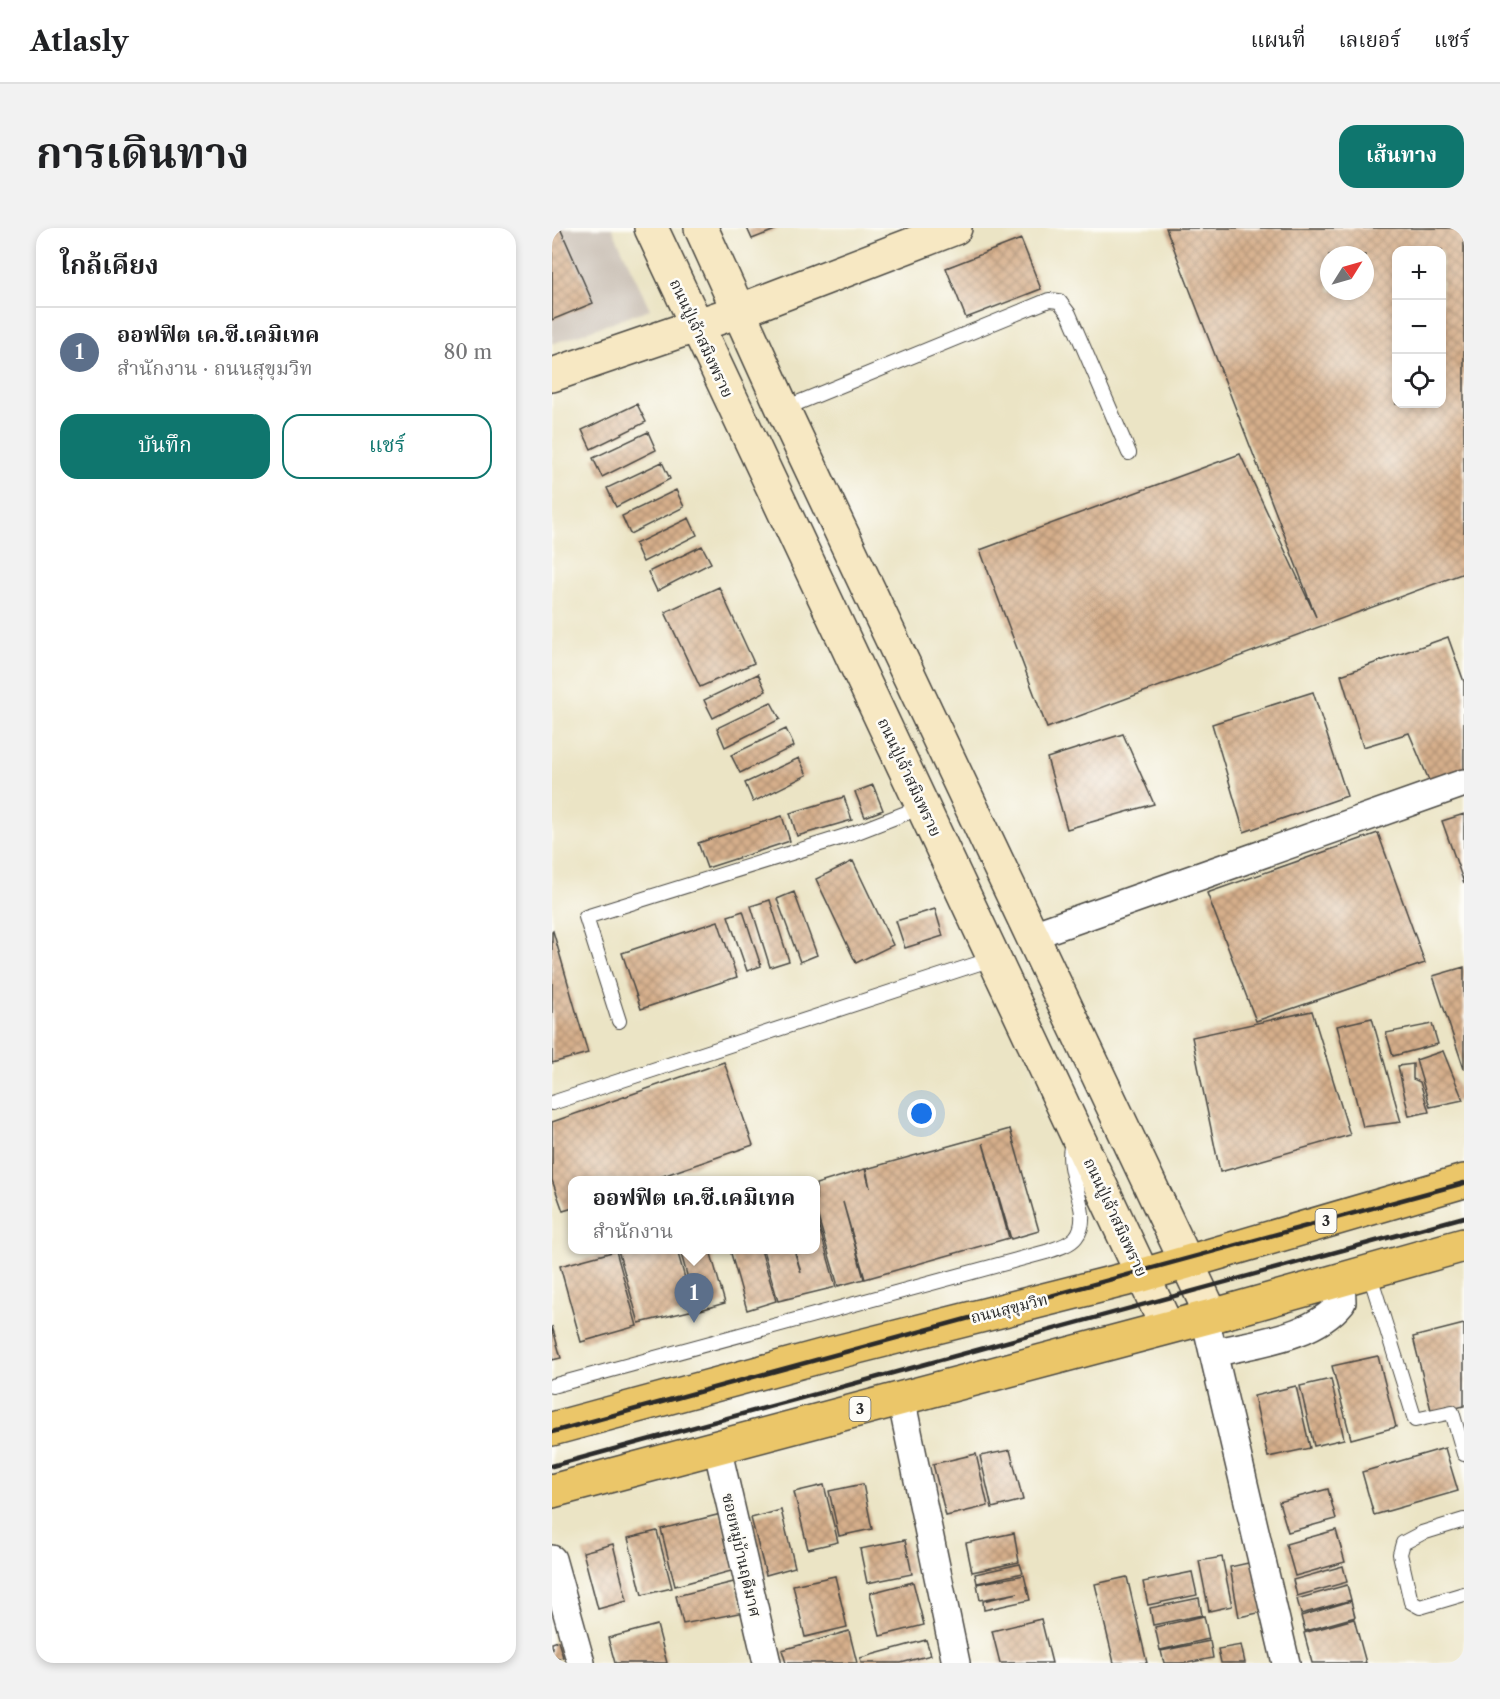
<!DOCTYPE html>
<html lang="th">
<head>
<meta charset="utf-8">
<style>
  body { margin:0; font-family:"Libre Caslon Text","Noto Serif Thai",serif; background:#f2f2f2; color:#202124 }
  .controls { position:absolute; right:18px; top:18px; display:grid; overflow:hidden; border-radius:12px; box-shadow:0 3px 9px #0003 }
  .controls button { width:54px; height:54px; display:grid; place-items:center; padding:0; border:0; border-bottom:2px solid #e0e0e0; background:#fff; color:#202124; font:30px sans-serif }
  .compass { position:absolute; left:768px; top:18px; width:54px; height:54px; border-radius:50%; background:#fff; box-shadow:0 3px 9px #0003; rotate:53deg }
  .you { position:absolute; left:370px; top:886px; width:21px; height:21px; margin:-15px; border:4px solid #fff; border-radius:50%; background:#1a73e8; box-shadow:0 0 0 9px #1a73e833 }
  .badge { display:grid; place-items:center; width:39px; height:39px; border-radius:50%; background:#0f766e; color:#fff; font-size:20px; font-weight:700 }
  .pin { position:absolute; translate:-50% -50px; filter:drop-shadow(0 2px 3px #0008) }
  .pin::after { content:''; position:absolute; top:32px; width:21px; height:18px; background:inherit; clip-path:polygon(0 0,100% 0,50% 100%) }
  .popup { position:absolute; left:16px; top:948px; width:252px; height:78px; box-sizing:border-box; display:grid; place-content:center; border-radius:12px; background:#fff; filter:drop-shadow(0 2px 4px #0005); font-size:20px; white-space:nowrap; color:#757577 }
  .popup b { font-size:22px; color:#202124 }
  .popup::after { content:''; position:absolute; left:50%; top:100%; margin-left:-12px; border:12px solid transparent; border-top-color:#fff }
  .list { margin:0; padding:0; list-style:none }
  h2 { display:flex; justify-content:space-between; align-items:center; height:78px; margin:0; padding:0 24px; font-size:26px }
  h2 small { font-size:20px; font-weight:400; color:#757577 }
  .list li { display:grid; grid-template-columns:39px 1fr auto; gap:18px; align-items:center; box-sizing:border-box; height:90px; padding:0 24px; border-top:2px solid #e0e0e0 }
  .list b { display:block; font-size:22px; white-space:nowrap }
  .list p { margin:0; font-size:20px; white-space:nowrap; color:#757577 }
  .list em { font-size:20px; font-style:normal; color:#757577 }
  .actions { display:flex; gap:12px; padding:18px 24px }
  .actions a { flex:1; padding:14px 0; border:2px solid #0f766e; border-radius:18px; text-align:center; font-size:21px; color:#0f766e }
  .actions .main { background:#0f766e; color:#fff }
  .icon { flex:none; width:33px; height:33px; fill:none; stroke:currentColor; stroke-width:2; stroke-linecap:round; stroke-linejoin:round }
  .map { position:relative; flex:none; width:912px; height:1435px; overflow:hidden; border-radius:18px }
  header { display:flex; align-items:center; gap:36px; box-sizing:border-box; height:84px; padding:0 30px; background:#fff; border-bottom:2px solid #e0e0e0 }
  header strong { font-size:28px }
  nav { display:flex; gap:33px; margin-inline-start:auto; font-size:21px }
  .intro { display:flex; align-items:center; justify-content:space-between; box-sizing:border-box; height:144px; padding:0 36px }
  h1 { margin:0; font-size:42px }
  .button { padding:15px 27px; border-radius:18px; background:#0f766e; color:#fff; font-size:21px; font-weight:700 }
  main { display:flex; gap:36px; padding:0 36px }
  aside { flex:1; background:#fff; border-radius:18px; box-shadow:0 3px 9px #0003 }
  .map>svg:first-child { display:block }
  .industrial { fill:#ccc2b8 }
  .building { fill:url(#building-cross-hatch); fill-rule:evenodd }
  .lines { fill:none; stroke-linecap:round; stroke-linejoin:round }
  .lane-casing { stroke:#484742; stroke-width:16 }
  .street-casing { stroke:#484742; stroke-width:30 }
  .secondary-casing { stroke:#484742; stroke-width:36 }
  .highway-casing { stroke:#484742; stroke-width:36 }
  .lane { stroke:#fff; stroke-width:14 }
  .street { stroke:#fff; stroke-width:27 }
  .secondary { stroke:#f7e8c3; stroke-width:33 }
  .highway { stroke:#ebc669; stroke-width:33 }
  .rail { stroke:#2b2b2b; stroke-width:4.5 }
  .labels { text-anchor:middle; stroke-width:5; stroke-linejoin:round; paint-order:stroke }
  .shield { fill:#fdfcf7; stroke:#6a6a68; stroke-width:1.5 }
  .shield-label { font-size:15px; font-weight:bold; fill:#2b2b2b }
  .street-label { font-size:16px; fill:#2b2b2b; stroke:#fdfcf7 }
</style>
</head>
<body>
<header>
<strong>Atlasly</strong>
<nav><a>แผนที่</a><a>เลเยอร์</a><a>แชร์</a></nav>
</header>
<div class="intro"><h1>การเดินทาง</h1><a class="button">เส้นทาง</a></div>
<main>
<aside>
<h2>ใกล้เคียง<small></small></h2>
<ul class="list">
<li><span class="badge" style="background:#5c6f8a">1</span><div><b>ออฟฟิต เค.ซี.เคมิเทค</b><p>สำนักงาน · ถนนสุขุมวิท</p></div><em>80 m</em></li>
</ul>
<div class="actions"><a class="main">บันทึก</a><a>แชร์</a></div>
</aside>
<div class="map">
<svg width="912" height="1435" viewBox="0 0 912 1435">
  <defs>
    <pattern id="building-cross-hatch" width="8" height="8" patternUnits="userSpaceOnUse" patternTransform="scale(1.5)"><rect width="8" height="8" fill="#d6af8b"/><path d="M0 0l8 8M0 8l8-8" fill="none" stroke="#ae8f72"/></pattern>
  </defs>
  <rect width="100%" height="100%" fill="#fdfcf7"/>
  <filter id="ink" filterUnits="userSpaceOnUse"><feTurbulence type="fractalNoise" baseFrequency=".0167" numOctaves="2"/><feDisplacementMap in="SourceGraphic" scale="12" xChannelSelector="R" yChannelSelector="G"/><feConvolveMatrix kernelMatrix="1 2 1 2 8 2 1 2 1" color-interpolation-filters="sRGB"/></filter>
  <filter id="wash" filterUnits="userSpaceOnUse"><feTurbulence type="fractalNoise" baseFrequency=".008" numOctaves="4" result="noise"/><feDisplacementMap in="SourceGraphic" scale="24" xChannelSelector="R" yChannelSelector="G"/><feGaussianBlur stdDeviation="1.35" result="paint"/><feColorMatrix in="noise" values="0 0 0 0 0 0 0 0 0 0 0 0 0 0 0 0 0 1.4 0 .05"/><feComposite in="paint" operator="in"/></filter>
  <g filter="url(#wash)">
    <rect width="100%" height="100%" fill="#ebe4c5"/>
    <path class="industrial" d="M0,0H60L98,81L0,116Z"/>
    <g id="blocks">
      <path class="building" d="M0,0H8L41,75L0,92Z
        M195,0H228L200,11Z
        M614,0H912V345L495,500L428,322L688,226L764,389ZM844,22H890V176H844ZM777,27H813V63H777Z
        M469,11L489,61L414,90L394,40Z
        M85,176L94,194L39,221L30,202Z
        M96,204L104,222L50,249L41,230Z
        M110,234L118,251L64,279L55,260Z
        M124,262L132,279L78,306L70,288Z
        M137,290L145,307L91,334L83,316Z
        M150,318L159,335L105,363L96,344Z
        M167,359L202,435L148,459L113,384Z
        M896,409L912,454V545L879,557L857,505L811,519L789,447Z
        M206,446L214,463L161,490L152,472Z
        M761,464L795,568L692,604L660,496Z
        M219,474L228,491L173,519L165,500Z
        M234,501L242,518L188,545L179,527Z
        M571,506L602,576L515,601L495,530Z
        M247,530L255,547L201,574L193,555Z
        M321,557L331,582L313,589L303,564Z
        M292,569L300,592L245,608L238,585Z
        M912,586V655L890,593Z
        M230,588L238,613L155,640L146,615Z
        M826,605L873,735L704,793L655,665Z
        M301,633L341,717L304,735L264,651Z
        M242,664L265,727L248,734L225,671Z
        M218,672L237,733L218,739L199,678Z
        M383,681L391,708L353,720L344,693Z
        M191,683L209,738L195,743L176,688Z
        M166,693L185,749L89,781L70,725Z
        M1,703L36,825L0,835V704Z
        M912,739V841L881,748Z
        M760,783L798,907L668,944L640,809Z
        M820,790L849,894L811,899L785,798Z
        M880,796L886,816L841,828L834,805Z
        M891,823L911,872L878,879L864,832Z
        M172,834L201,917L99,952H21V980L11,983L0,952V894Z
        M861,836V851L868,854L877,884L857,888L846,838Z
        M458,901L487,1003L459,1011L431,915L457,1010L313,1051L291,974L312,1051L286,1058L264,982V956L313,941L318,960L314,941Z
        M264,988L284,1059L226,1073L211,1022H242L249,1045L243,1022H264Z
        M66,1022H125L142,1082L87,1095Z
        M128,1022H158L173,1075L145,1083Z
        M178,1022H209L224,1073L195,1082Z
        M64,1023L85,1098L29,1114L8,1038Z
        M912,1096V1178L880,1186L861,1109Z
        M0,1098L9,1130L0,1132Z
        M826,1128L844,1199L799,1211L780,1138Z
        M779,1151L792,1211L762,1218L748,1158Z
        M744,1158L758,1220L716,1229L702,1168Z
        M893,1220L906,1263L822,1287L810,1244Z
        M458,1222L471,1272L440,1280L428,1228Z
        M424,1226L436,1278L394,1288L381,1236Z
        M311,1256L320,1301L287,1308L277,1263Z
        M272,1257L286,1314L256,1321L242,1264Z
        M776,1261L784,1291L736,1304L727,1274Z
        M229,1282L243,1339L214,1347L199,1290Z
        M169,1286L183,1342L123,1358L109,1301Z
        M784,1302L793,1334L743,1348L734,1316Z
        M105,1303L120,1360L90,1367L76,1310Z
        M462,1305L467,1334L420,1344L414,1315Z
        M353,1312L360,1346L315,1355L308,1321Z
        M61,1316L75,1373L46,1381L31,1324Z
        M670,1329L680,1378L657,1383L647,1333Z
        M701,1334L711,1384L687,1389L678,1339Z
        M468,1336L471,1345L425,1355L423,1346Z
        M791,1338L795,1354L745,1368L741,1352Z
        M640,1344L645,1367L596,1377L591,1354Z
        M472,1347L478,1372L432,1382L431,1373L466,1365L428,1372L425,1356Z
        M283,1348L295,1399L253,1409L241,1357Z
        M575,1349L595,1435H562L543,1356Z
        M182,1354L192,1384L131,1396L124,1368Z
        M361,1354L372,1397L328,1408L318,1365Z
        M795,1357L799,1372L749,1386L745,1371Z
        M647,1370L650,1387L601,1397L598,1380Z
        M799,1373L803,1389L753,1403L749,1388Z
        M652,1388L657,1411L608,1422L603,1399Z
        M489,1391L500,1435H448L440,1403Z
        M802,1391L814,1435H760L752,1405Z
        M105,1397L115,1435H63L56,1410Z
        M297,1403L305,1435H234L230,1422Z
        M374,1412L379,1427L349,1435H309L308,1430Z
        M6,1413L11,1429L0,1432V1415Z
        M658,1413L661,1430L635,1435H612L609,1423Z
        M689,1417L693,1435H669L666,1421Z"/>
    </g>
  </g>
  <g filter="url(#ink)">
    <use href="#blocks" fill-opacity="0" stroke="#484742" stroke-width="1.5"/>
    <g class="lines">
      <defs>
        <path id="lane" d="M231,181L497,72L507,73L517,86L577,225
          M67,793L34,689L300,606L372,578
          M0,875L443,730
          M817,1044L863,1192L900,1184L912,1226
          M0,1158L494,1024C503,1021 518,1017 524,1009C544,985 508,943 521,913
          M912,1292L870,1305L851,1315L848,1326L859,1374L868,1379L912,1366"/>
        <path id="street" d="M481,707L912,555
          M653,1090L734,1435
          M662,1125C705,1114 761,1110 790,1074L789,1051
          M349,1170L404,1435
          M165,1219L215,1435
          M0,1331L29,1435"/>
        <path id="secondary" d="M99,0L615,1099
          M149,0L231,181L660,1088
          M0,147L187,83L403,0"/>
        <path id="highway" d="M0,1201L277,1126L591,1047L912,953
          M0,1263L660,1088L912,1017"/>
      </defs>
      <use href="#lane" class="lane-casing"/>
      <use href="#street" class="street-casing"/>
      <use href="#secondary" class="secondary-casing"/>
      <use href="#highway" class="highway-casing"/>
      <use href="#lane" class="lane"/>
      <use href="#street" class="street"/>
      <use href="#secondary" class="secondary"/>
      <use href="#highway" class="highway"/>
      <path class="rail" d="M0,1204L912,955
        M0,1238L912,989"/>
    </g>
  </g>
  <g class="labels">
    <g class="shield">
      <rect x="763.5" y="981" width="21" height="24" rx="4.5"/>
      <rect x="297.5" y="1169" width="21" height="24" rx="4.5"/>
    </g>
    <g class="shield-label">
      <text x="774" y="998">3</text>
      <text x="308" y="1186">3</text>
    </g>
    <g class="street-label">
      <text transform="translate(150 110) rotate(65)" y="6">ถนนปู่เจ้าสมิงพราย</text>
      <text transform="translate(358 549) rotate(65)" y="6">ถนนปู่เจ้าสมิงพราย</text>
      <text transform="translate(564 989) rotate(65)" y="6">ถนนปู่เจ้าสมิงพราย</text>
      <text transform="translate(457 1080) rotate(-14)" y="6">ถนนสุขุมวิท</text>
      <text transform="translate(190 1327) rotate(77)" y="6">ซอยหมู่บ้านฤดีมาศ</text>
    </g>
  </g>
</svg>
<div class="controls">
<button>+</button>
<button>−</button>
<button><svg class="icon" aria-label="locate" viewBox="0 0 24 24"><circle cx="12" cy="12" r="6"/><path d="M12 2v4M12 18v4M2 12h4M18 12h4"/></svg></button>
</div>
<svg class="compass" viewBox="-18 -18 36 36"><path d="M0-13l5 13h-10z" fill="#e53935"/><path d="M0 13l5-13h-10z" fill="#757577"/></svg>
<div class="you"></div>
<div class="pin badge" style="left:142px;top:1095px;background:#5c6f8a">1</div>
<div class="popup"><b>ออฟฟิต เค.ซี.เคมิเทค</b>สำนักงาน</div>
</div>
</main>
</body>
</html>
